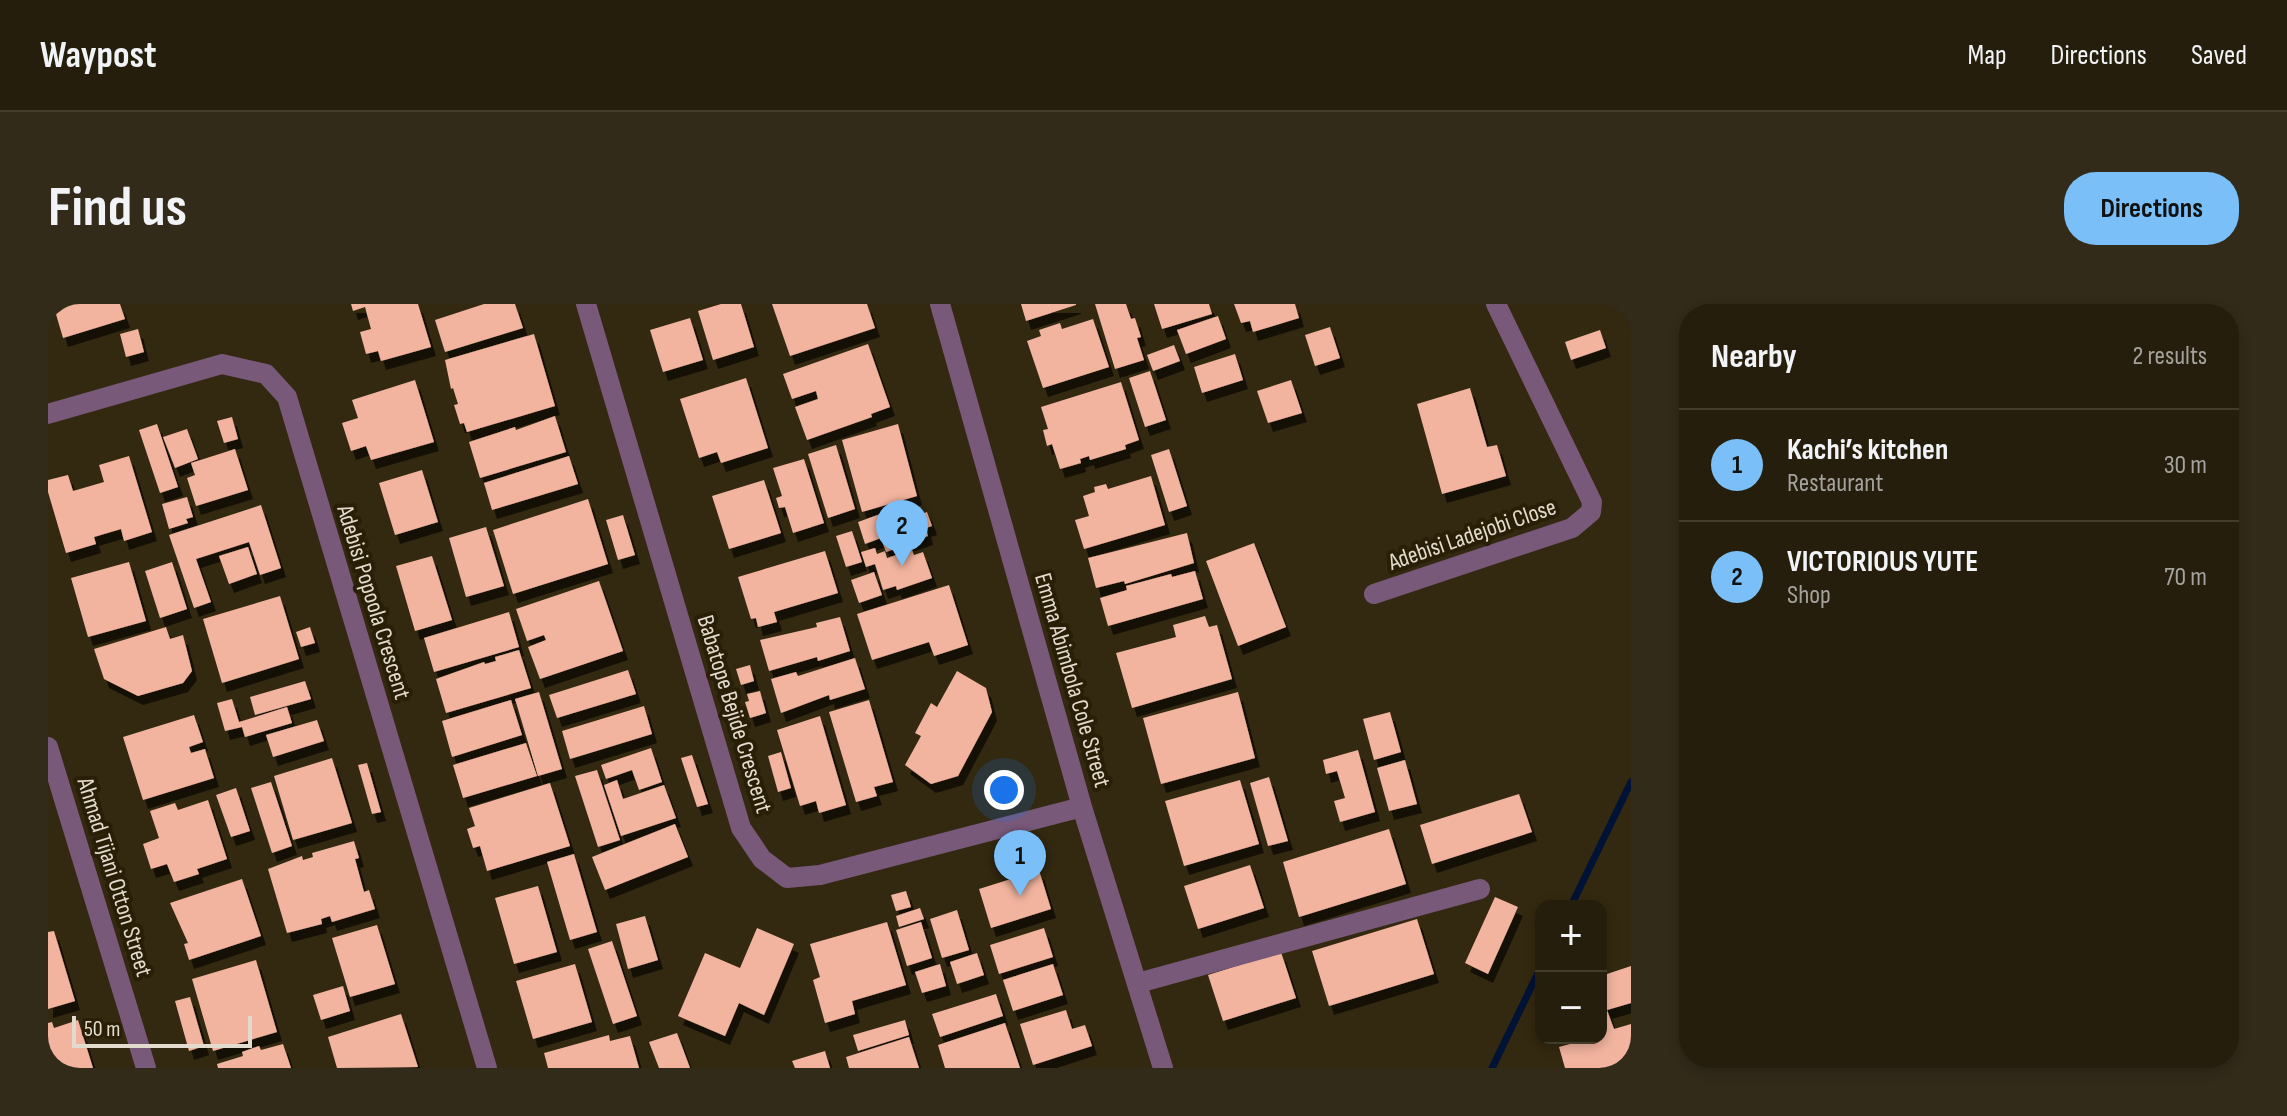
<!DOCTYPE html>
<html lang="en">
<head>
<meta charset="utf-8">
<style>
  body { margin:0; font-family:"Sofia Sans Condensed",sans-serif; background:#322b1a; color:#f1f3f6 }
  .controls { position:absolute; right:24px; bottom:24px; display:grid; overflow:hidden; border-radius:16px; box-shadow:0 4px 12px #0003 }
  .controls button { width:72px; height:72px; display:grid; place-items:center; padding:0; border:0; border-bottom:2px solid #423c2d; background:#261e0c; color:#f1f3f6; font:40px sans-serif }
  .scale { position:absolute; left:24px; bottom:20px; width:180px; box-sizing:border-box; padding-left:8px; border:4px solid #e3dbcd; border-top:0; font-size:22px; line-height:28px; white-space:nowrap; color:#e3dbcd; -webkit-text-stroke:6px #291e06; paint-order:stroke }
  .you { position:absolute; left:956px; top:486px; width:28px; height:28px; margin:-20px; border:6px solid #fff; border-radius:50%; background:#1a73e8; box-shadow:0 0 0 12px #1a73e833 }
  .badge { display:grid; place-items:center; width:52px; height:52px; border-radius:50%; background:#7abff8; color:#111; font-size:26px; font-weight:700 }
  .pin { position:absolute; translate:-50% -66px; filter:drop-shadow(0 2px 4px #0008) }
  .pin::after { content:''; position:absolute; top:42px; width:28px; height:24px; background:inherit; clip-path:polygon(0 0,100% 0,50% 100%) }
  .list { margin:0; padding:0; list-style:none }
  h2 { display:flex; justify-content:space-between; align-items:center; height:104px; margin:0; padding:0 32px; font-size:34px }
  h2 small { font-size:26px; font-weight:400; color:#a4a29d }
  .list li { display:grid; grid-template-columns:52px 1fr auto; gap:24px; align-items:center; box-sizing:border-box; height:112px; padding:0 32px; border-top:2px solid #423c2d }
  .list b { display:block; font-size:30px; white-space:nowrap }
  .list p { margin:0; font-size:26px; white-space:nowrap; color:#a4a29d }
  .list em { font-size:26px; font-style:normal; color:#a4a29d }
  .map { position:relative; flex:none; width:1583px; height:764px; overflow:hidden; border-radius:32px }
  header { display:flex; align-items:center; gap:48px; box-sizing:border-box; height:112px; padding:0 40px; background:#261e0c; border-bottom:2px solid #423c2d }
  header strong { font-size:38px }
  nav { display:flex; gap:44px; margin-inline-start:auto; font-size:28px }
  .intro { display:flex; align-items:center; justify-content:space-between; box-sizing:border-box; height:192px; padding:0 48px }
  h1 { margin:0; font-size:56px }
  .button { padding:20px 36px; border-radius:32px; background:#7abff8; color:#111; font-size:28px; font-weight:700 }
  main { display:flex; gap:48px; padding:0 48px }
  aside { flex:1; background:#261e0c; border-radius:32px; box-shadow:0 4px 12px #0003 }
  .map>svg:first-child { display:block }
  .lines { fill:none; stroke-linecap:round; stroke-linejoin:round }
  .stream { stroke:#001236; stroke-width:7 }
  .building { fill:#f2b49f; filter:url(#shadow) }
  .minor { stroke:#785979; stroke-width:20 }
  .labels { text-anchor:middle; stroke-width:8; stroke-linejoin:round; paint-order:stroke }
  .street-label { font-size:24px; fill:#e3dbcd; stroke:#291e06 }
</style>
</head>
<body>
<header>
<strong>Waypost</strong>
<nav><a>Map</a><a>Directions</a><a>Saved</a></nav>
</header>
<div class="intro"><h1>Find us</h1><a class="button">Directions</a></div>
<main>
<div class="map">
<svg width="1583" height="764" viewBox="0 0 1583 764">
  <defs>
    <filter id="shadow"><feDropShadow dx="5" dy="9" stdDeviation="0" flood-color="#0009"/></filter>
  </defs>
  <rect width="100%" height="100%" fill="#332810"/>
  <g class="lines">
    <path class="stream" d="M1523,602L1583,478
      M1444,764L1493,663"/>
  </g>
  <path class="building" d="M12,0H72L77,15L15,34L7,7L13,5Z
    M303,0H370L383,43L333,57L330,47L318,50L312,28L323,25L317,3L305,7Z
    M436,0H467L475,24L397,48L387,16Z
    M673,0H693L706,43L665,56L650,7Z
    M724,0H819L827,24L742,52Z
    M973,0H1028V1L978,17Z
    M1047,0H1078L1083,15L1087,14L1093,33L1089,34L1096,56L1067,65Z
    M1106,0H1161L1164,10L1114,25Z
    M1186,0H1247L1251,14L1205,28L1202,17L1193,19Z
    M1170,12L1178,35L1138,50L1129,26Z
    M642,14L655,56L615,68L602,26Z
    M1045,15L1061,63L995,84L979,37L993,32L991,26L1012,19L1014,25Z
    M1282,23L1292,54L1267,62L1257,31Z
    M90,25L96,48L78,53L72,30Z
    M1552,26L1558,44L1523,56L1517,38Z
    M486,30L507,102L419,128L416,119L412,120L406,101L410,100L405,84L403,85L397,56Z
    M820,40L842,103L823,110L824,113L759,136L747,103L770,95L768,87L744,95L735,70Z
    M1126,41L1132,57L1105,67L1099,51Z
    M1187,50L1195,76L1154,89L1146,63Z
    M1102,67L1118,116L1097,123L1081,74Z
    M698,74L720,144L673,159L669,148L651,154L632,95Z
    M367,76L386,138L323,156L318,142L303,147L294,119L310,114L304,96Z
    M1243,76L1254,109L1220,119L1209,87Z
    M1073,78L1091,136L1077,141L1078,145L1042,156L1041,152L1032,155L1033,159L1012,165L1004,140L999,142L995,126L1000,125L993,103Z
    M1422,84L1439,143L1449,141L1458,172L1394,190L1369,100Z
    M507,112L518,148L432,174L421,138L467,123L468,126Z
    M184,113L190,135L176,139L169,117Z
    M109,120L130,183L112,189L91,126Z
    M850,120L869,192L814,208L794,136Z
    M139,125L150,155L127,164L115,133Z
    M788,141L807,205L780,214L760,150Z
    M187,145L200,186L148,202L139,174L147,171L143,159Z
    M1121,145L1139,202L1121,208L1103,151Z
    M81,152L104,228L76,237L73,225L46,233L48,240L18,249L0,188V176L20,171L25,187L56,178L51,161Z
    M521,152L530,180L444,206L436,179Z
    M756,155L776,219L745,229L737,203L731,204L728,194L734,192L725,164Z
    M374,166L390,218L347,231L331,179Z
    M1103,172L1117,221L1036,245L1027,216L1041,212L1035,192L1047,188L1046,183L1058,180L1060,185Z
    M716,176L733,229L681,245L664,192Z
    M139,193L145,213L138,215L140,219L121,225L114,200Z
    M540,195L560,260L465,290L445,226Z
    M213,201L233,264L212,271L201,238L148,255L163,298L146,304L121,231Z
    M870,202L873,210L879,208L884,222L878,224L880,232L856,240L846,210Z
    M838,208L850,244L838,248L833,234L817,240L810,218Z
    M575,211L587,251L570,256L558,216Z
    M438,223L456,282L418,293L401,234Z
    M804,227L814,258L798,263L788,232Z
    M1139,229L1146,259L1077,280L1076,277L1048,284L1040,254Z
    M1206,239L1238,323L1190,342L1158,257Z
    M200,243L209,270L181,280L171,252Z
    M827,244L829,250L837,247L839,254L864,246L866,251L875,248L884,274L849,286L848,282L835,286L827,260L818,263L813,248Z
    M777,247L790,289L726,308L729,318L710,323L708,314L703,315L690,273Z
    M384,252L404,316L367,327L348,262Z
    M81,258L98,317L40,333L23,274Z
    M124,258L139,305L112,314L97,267Z
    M1147,267L1155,295L1060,322L1052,294L1079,286L1078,282L1123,270L1124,273Z
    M826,268L834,291L811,299L803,276Z
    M551,277L575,347L492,375L480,343L498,336L496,331L479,337L468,305Z
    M901,281L920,341L886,352L881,338L824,356L809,310Z
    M232,292L251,355L174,379L155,315Z
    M461,308L471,343L386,368L376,334Z
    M1157,312L1161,323L1169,321L1184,375L1084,404L1068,349L1128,333L1125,321Z
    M792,313L802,347L770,357L769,353L721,367L712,336L769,323L768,319Z
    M118,323L122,335L135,331L144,367L135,379L90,392L56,375L46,345Z
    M262,323L267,339L253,343L248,328Z
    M471,346L483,384L398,409L388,375L436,358L437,360L448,357L447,353Z
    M807,354L817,385L782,396L781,391L733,409L723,375L748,368L750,372Z
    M702,361L706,377L693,381L688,365Z
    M580,366L588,390L509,414L501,391Z
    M909,367L938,384L944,408L910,472L883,480L857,461L873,432L867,429L883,399L889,403Z
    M257,377L263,395L207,411L202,393Z
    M712,387L718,409L702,414L697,398L701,397L699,390Z
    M491,388L514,465L490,472L467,395Z
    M1190,388L1207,454L1113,480L1095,414Z
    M184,395L191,418L239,403L244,419L197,433L194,423L177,427L169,399Z
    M463,396L474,431L404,453L394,417Z
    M821,396L845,478L826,483L829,492L808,498L781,408Z
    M596,402L604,430L522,455L514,427Z
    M1342,408L1353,448L1326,456L1315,415Z
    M146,411L155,438L141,443L143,449L157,445L166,474L95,496L75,433Z
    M772,412L798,501L771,509L768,497L752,502L729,426Z
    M269,416L276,437L225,453L218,431Z
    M478,439L489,472L415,494L405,461Z
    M603,444L614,478L591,486L584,466L558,475L553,461Z
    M1310,446L1327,508L1292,518L1286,497L1297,494L1289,467L1278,470L1275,456Z
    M733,448L743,484L730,488L720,452Z
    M644,451L660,500L649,503L633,454Z
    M284,454L304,519L245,536L226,472Z
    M1357,456L1369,500L1341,507L1329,464Z
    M319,459L333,508L324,510L310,461Z
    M549,466L572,536L550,543L527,472Z
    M1221,473L1240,537L1220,542L1202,479Z
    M569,476L575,495L616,481L628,514L573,532L556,481Z
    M1192,476L1211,540L1136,562L1117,497Z
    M223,478L244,542L224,549L203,484Z
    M502,479L522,542L439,567L432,542L425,544L419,525L427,522L421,504Z
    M188,484L202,527L183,533L168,491Z
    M1471,490L1484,528L1384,560L1372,521Z
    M160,496L179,555L149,565L151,570L126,578L119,560L103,565L95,540L111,534L102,507L127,499L130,506Z
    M627,520L640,553L557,586L544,553Z
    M1341,525L1358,580L1251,613L1235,558Z
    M306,537L311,554L307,555L316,588L321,586L327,605L284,618L282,612L273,615L274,620L239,629L220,565L254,552L255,556L265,553L264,549Z
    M526,550L549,628L522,636L499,558Z
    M1202,561L1216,604L1150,625L1136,582Z
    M991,566L1003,605L943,624L931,585Z
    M194,575L213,632L141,656L136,640L140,639L122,599Z
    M490,582L509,648L466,660L447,594Z
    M858,587L863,603L848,607L843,591Z
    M1447,593L1470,603L1440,670L1417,659Z
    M872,604L876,615L851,623L848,612Z
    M909,606L921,646L894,654L882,615Z
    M597,612L610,656L580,665L568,620Z
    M1369,615L1386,670L1281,702L1264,647Z
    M839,618L858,681L804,697L807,710L777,719L765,676L772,673L762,640Z
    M873,618L884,654L859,662L848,626Z
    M329,621L347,680L302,693L284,634Z
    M709,624L746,640L716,711L691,699L677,732L630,712L657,649L692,664Z
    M996,624L1005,653L951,670L942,641Z
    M6,627L27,697L0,705V628Z
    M564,637L589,712L565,720L540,645Z
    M1233,648L1248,694L1175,717L1160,671Z
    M929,649L936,671L909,680L902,658Z
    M208,656L229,728L165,747L144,675Z
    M527,660L544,718L485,735L468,677Z
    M892,660L898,682L874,689L867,668Z
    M1005,660L1015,691L965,707L955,676Z
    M1583,662V699L1559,706L1566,725L1583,720V757L1561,764H1517L1511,743L1522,740L1520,734H1553V672Z
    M295,682L302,707L273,716L265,691Z
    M948,690L955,712L892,733L884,710Z
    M142,693L156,742L141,747L127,697Z
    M1018,706L1024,725L1037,721L1044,742L985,761L972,720Z
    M353,710L370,763L289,764L280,733Z
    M30,716L45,764H0V719L4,718L6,724Z
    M857,716L861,731L810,747L805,731Z
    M957,719L972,764H897L890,741Z
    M629,729L642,764H611L601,738Z
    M561,731L562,737L582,732L591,764H500L496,749Z
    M861,733L871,764H801L798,753Z
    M235,740L243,764H170L169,760L195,752L194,748L211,742L213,746Z
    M777,747L782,764H747L744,757Z"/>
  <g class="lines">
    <path class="minor" d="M538,0L693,524L714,555L739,574L772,571L1034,503
      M892,0L1034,503L1115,764
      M0,110L174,60L218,70L239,93L439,764
      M1326,290L1524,224L1543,208L1544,198L1448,0
      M0,443L98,764
      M1090,679L1432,585"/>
  </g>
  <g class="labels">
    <g class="street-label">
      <text transform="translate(1424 230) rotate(-19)" y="8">Adebisi Ladejobi Close</text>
      <text transform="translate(326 298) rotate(73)" y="8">Adebisi Popoola Crescent</text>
      <text transform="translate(1025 376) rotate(74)" y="8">Emma Abimbola Cole Street</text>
      <text transform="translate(687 410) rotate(73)" y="8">Babatope Bejide Crescent</text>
      <text transform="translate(67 573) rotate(73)" y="8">Ahmad Tijani Otton Street</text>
    </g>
  </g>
</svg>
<div class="controls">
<button>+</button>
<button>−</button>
</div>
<div class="scale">50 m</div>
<div class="you"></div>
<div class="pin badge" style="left:972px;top:592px">1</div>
<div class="pin badge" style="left:854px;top:262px">2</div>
</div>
<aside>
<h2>Nearby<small>2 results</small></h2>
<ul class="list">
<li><span class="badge">1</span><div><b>Kachi’s kitchen</b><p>Restaurant</p></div><em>30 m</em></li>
<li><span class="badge">2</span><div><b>VICTORIOUS YUTE</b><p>Shop</p></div><em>70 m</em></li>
</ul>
</aside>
</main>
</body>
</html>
